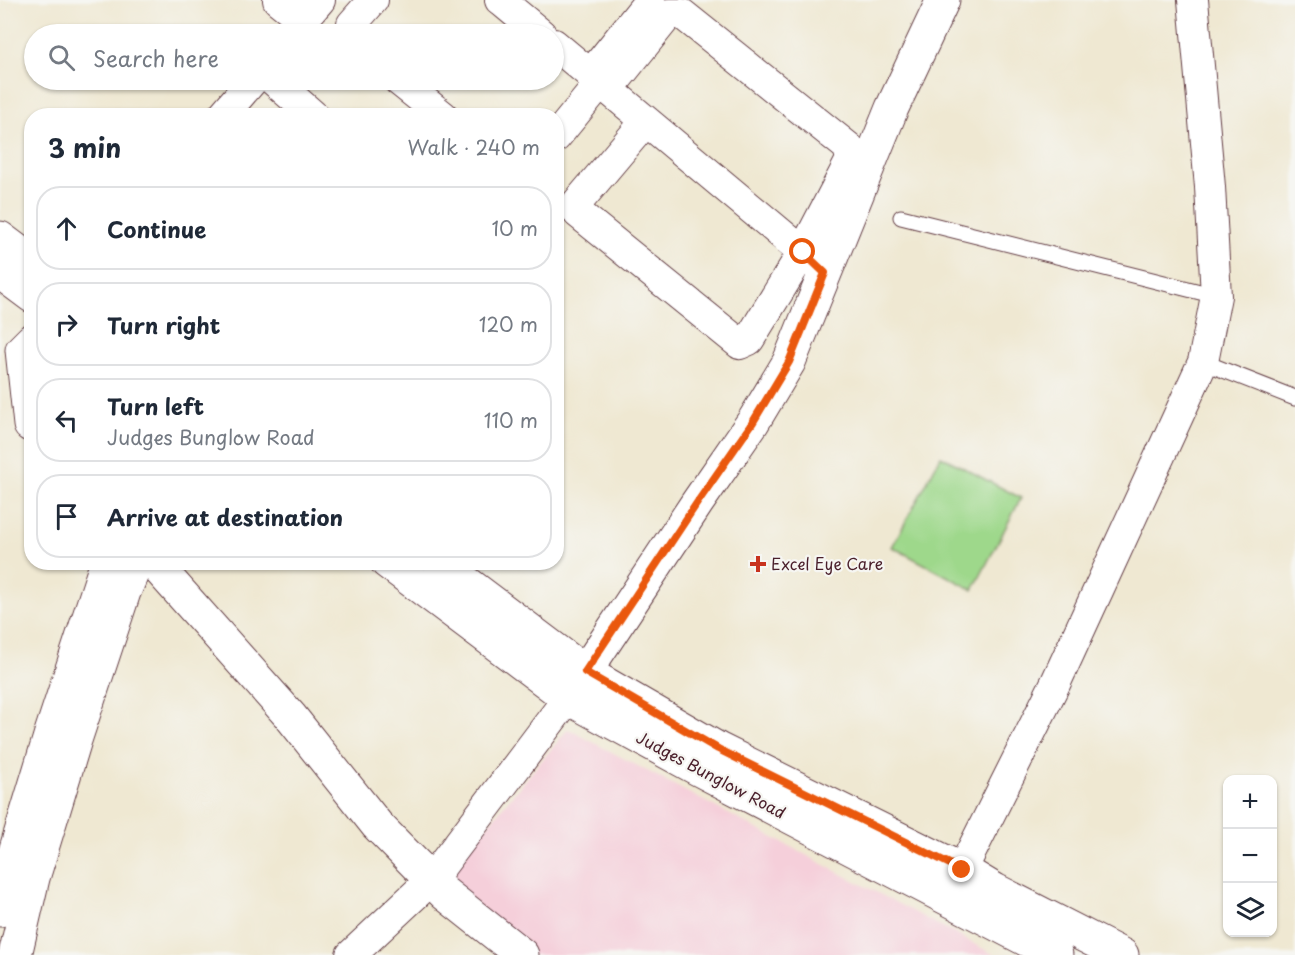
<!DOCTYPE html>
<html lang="en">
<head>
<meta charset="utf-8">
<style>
  body { margin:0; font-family:"Playpen Sans",sans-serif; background:#f2f2f3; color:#1f2937 }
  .controls { position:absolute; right:18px; bottom:18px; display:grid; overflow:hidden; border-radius:12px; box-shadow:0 2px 4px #0004 }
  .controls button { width:54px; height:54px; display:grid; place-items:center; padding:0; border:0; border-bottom:2px solid #e0e1e3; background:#fff; color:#1f2937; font:30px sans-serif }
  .stop { position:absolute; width:18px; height:18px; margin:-14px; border:4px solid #ea580c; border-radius:50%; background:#fff }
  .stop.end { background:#ea580c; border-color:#fff; box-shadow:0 2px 6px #0008 }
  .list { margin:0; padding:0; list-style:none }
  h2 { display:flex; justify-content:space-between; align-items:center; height:78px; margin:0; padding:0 24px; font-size:26px }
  h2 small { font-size:20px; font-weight:400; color:#747a83 }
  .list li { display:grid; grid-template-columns:39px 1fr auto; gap:18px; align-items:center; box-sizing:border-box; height:84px; margin:0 12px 12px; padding:0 12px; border:2px solid #e0e1e3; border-radius:24px }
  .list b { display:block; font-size:22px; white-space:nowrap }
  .list p { margin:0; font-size:20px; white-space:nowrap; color:#747a83 }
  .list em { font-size:20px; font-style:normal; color:#747a83 }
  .icon { flex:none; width:33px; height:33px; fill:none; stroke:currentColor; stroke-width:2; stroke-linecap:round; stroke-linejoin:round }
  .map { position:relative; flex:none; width:1295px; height:955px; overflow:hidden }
  .search { position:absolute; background:#fff; box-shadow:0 2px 4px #0004; left:24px; top:24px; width:540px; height:66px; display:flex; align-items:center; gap:15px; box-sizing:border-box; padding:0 21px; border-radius:33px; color:#747a83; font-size:22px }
  .panel { position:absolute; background:#fff; box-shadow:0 2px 4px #0004; left:24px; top:108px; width:540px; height:462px; border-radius:24px }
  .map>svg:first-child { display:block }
  .built { fill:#f5cfda }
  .green { fill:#9ed88b; stroke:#747c5b; stroke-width:1.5 }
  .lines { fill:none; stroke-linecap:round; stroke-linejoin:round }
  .lane-casing { stroke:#633d44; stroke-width:17 }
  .street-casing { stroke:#633d44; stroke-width:32 }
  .secondary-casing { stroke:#633d44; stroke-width:35 }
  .lane { stroke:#fff; stroke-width:15 }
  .street { stroke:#fff; stroke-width:30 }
  .secondary { stroke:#fff; stroke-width:33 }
  .route { stroke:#ea580c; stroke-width:8 }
  .poi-dot { fill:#c8321e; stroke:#f6f6f2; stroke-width:2 }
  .labels { text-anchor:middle; stroke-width:4.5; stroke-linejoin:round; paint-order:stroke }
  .poi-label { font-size:16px; fill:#4a1f2b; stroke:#f6f6f2; text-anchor:start }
  .street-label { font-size:16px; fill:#4a1f2b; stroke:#f6f6f2 }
</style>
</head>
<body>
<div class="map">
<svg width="1295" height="955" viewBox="0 0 1295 955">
  <rect width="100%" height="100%" fill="#f6f6f2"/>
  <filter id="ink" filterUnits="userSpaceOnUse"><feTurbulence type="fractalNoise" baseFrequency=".0167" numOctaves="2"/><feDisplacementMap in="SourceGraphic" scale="12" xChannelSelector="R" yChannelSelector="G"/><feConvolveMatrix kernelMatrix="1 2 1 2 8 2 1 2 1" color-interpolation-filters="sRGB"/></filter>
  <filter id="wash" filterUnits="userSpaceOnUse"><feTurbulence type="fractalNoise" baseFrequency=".008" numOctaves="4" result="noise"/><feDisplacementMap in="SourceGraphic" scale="24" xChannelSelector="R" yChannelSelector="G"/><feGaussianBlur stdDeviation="1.35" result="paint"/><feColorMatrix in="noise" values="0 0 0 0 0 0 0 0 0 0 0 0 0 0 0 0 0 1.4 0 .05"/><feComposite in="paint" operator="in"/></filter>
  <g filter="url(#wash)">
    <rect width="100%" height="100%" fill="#efe8d2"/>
    <path class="built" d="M568,729L995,955H532L445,876Z"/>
    <path class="green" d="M941,456L1021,498L973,590L892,547Z"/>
  </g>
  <g filter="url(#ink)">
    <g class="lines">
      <defs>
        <path id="lane" d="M901,217L1216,296
          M1203,362L1295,398"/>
        <path id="street" d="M278,0L303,20
          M500,0L541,34
          M291,34L320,0
          M356,34L354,33L352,24L373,0
          M554,44L803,252L816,265
          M590,75L650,0
          M273,80L314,116
          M398,80L443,116
          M608,90L669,14H682L848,147L851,160L803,252L749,340L740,344L578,213L577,203L646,121
          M222,116L253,80
          M556,137L600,83
          M962,870L1056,682L1203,362L1216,296L1210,187L1193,0
          M351,955L431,880L568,698"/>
        <path id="secondary" d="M0,238L32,262
          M0,272L32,296
          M30,425L22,350L32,340
          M153,562L291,717L377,825L444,893L522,955
          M387,562L568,698L698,769L1056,955
          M439,562L585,672L718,749L962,870L995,890L1122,955
          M585,672L697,503L753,422L789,362L892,108L943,0
          M0,910L9,872L51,733L107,562
          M15,955L33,878L75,740L124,592L137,562"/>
      </defs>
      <use href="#lane" class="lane-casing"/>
      <use href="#street" class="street-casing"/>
      <use href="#secondary" class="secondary-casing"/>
      <use href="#lane" class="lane"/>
      <use href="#street" class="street"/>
      <use href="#secondary" class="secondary"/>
    </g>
  </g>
  <g class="lines" filter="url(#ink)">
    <path class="route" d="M803,252L825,273L789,362L753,422L697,503L585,672L718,749L962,870"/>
  </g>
  <path class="poi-dot" d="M755 555h6v6h6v6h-6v6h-6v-6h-6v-6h6z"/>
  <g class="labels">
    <g class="poi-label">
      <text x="771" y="570">Excel Eye Care</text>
    </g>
    <g class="street-label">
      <text transform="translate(711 775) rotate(28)" y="6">Judges Bunglow Road</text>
    </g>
  </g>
</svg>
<div class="controls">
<button>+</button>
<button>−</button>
<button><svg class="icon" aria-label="layers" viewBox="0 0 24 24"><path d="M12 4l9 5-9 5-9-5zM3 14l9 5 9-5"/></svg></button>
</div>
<div class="stop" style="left:803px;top:252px"></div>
<div class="stop end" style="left:962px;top:870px"></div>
<div class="search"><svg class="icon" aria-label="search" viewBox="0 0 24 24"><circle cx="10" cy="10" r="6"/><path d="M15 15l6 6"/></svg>Search here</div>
<section class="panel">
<h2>3 min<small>Walk · 240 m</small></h2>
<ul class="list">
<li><svg class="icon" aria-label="ahead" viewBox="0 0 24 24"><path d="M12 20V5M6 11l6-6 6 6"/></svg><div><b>Continue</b></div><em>10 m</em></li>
<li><svg class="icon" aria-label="right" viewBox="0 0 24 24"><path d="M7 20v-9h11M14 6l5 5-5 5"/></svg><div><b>Turn right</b></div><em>120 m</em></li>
<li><svg class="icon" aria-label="left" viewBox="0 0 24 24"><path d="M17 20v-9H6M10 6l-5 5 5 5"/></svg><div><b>Turn left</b><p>Judges Bunglow Road</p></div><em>110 m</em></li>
<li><svg class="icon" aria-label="arrive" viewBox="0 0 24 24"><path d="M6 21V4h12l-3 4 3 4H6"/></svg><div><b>Arrive at destination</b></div></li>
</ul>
</section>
</div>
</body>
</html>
